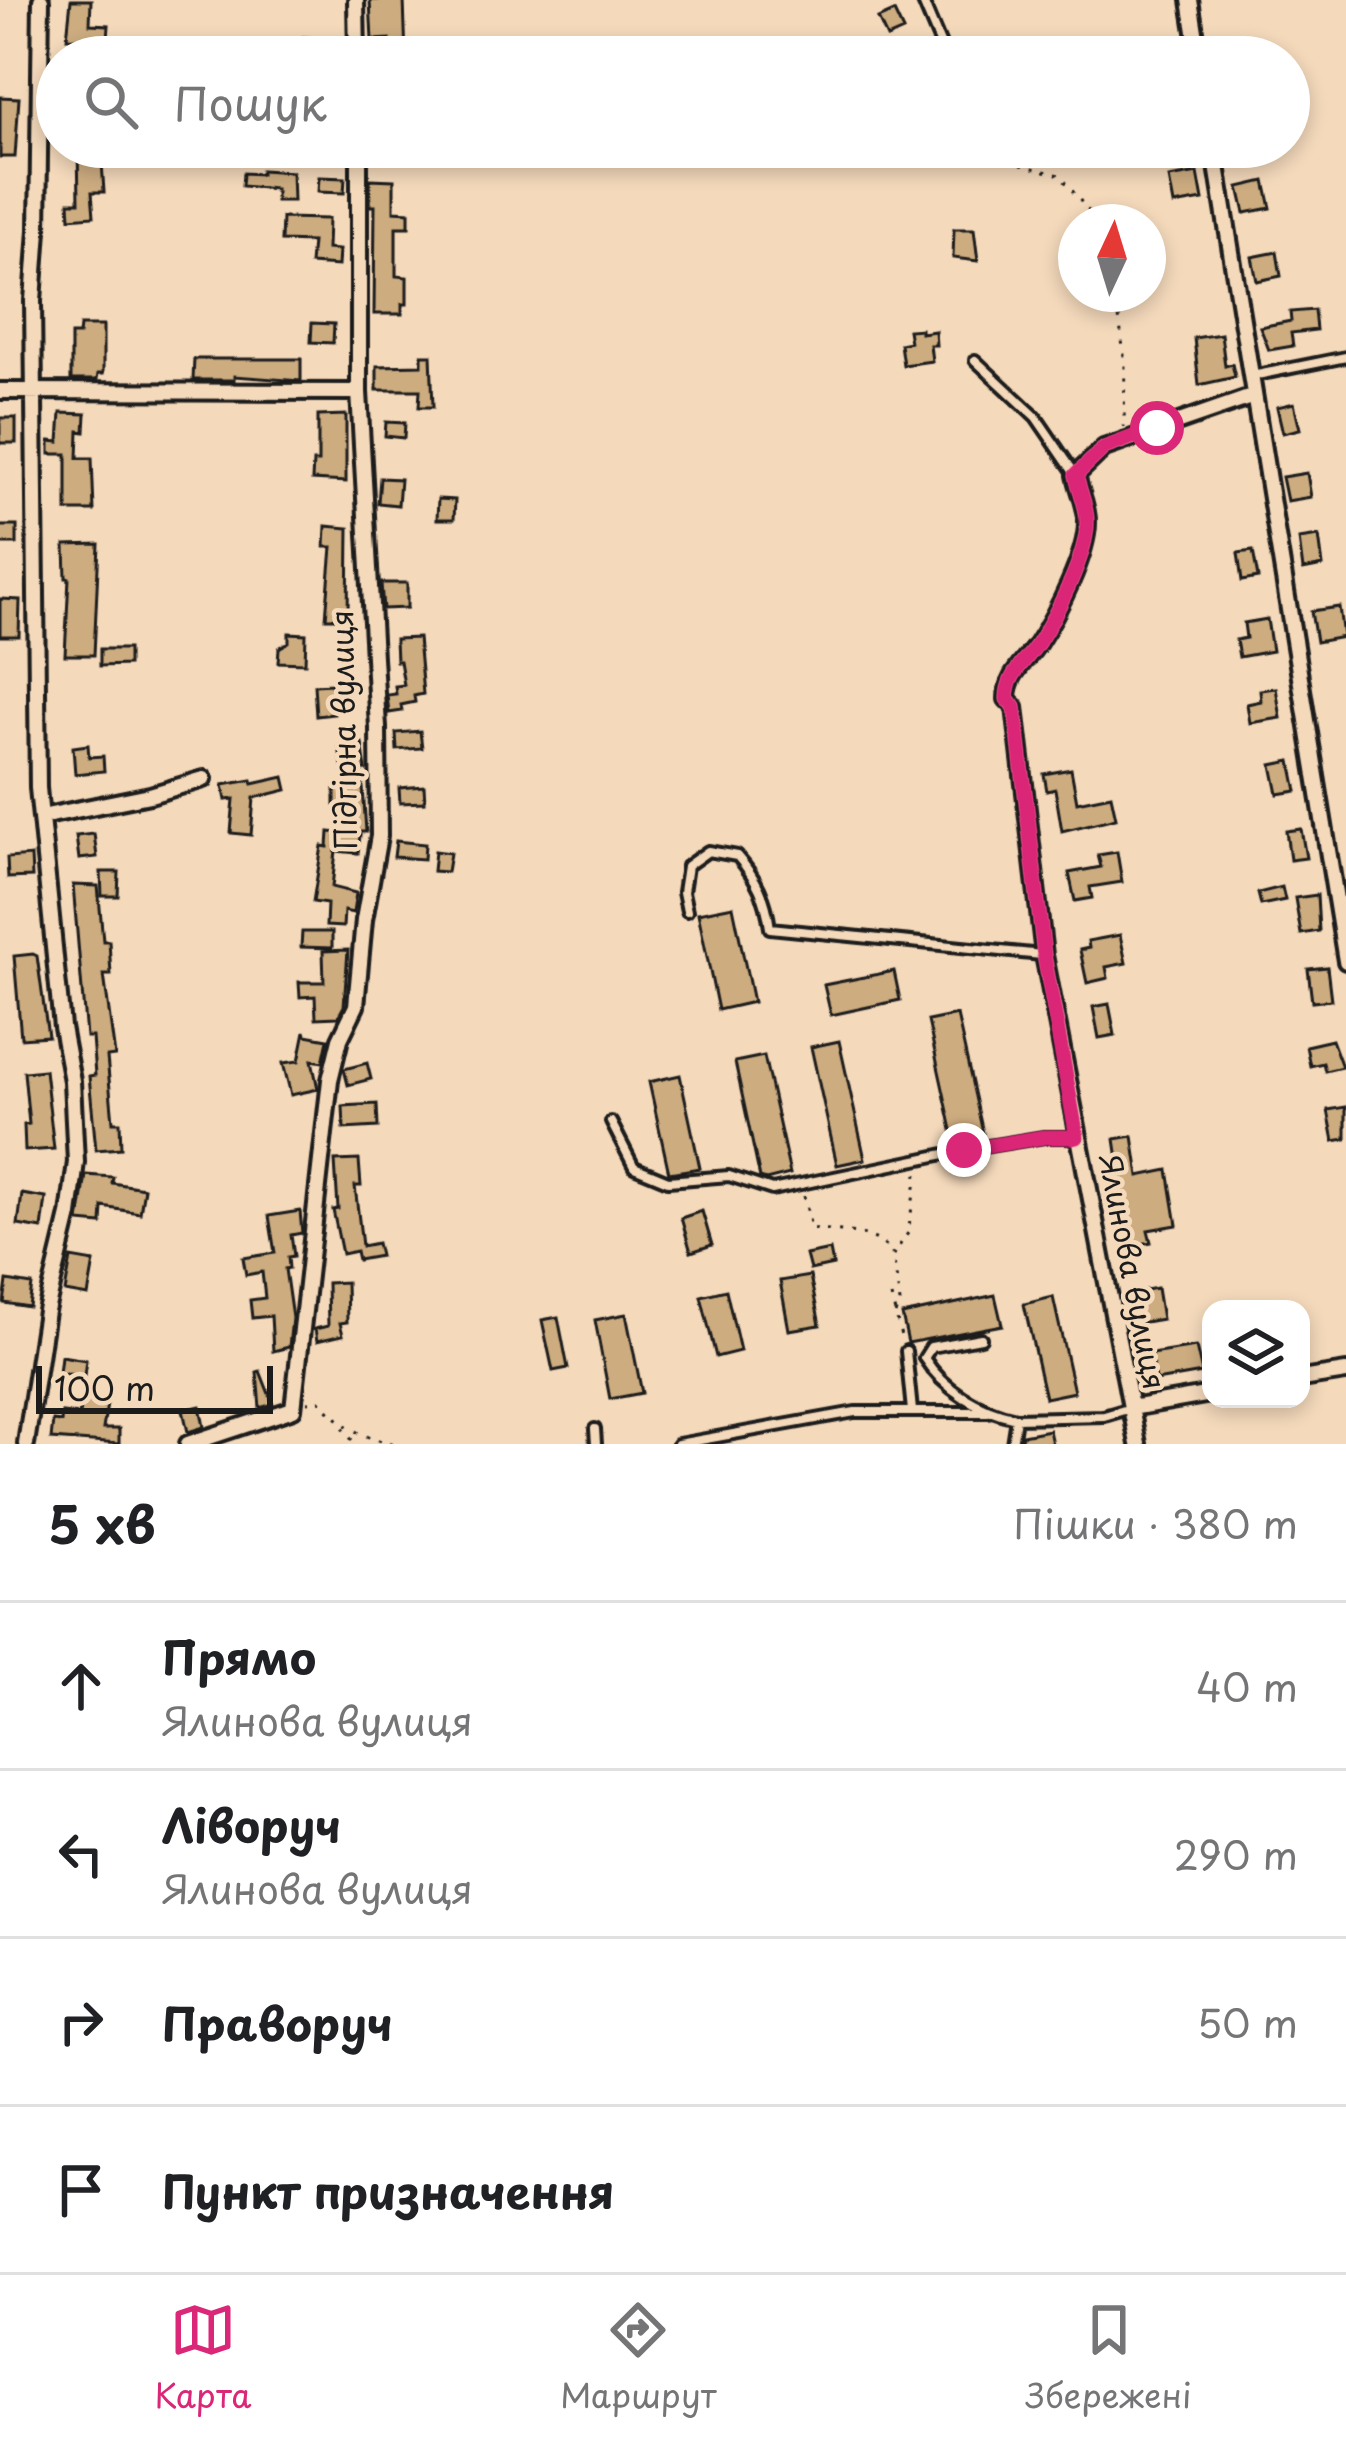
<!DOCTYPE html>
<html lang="uk">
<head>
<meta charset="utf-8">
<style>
  body { margin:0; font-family:"Playpen Sans",sans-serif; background:#f6f6f6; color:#202124 }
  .controls { position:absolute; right:36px; bottom:36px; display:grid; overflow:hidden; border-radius:24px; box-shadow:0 6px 18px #0003 }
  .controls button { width:108px; height:108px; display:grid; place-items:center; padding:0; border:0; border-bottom:3px solid #e0e0e0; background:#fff; color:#202124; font:60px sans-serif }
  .compass { position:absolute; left:1058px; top:204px; width:108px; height:108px; border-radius:50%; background:#fff; box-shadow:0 6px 18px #0003; rotate:4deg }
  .scale { position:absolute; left:36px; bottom:30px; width:237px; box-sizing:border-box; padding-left:12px; border:6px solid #1c1c1c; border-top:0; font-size:33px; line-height:42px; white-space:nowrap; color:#1c1c1c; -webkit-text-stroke:9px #f4d9bb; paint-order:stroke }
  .stop { position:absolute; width:36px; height:36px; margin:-27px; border:9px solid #db2777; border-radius:50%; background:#fff }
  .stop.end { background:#db2777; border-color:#fff; box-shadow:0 3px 12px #0008 }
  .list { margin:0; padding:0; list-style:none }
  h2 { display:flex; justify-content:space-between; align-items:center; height:156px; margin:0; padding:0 48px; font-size:51px }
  h2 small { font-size:39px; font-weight:400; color:#757577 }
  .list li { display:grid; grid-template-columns:78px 1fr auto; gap:36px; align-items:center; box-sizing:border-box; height:168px; padding:0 48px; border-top:3px solid #e0e0e0 }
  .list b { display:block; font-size:45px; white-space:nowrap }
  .list p { margin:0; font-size:39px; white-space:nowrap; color:#757577 }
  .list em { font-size:39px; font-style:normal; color:#757577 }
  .icon { flex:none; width:66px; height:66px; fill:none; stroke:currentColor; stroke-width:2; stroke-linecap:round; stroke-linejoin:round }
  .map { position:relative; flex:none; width:1346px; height:1444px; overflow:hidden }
  .search { position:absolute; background:#fff; box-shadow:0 6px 18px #0003; left:36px; right:36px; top:36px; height:132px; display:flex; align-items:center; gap:30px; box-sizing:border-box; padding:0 42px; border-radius:66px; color:#757577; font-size:45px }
  .sheet { height:828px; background:#fff }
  nav { display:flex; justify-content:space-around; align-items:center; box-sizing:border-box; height:168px; border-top:3px solid #e0e0e0; background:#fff; font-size:33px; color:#757577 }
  nav a { display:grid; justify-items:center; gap:6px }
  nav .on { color:#db2777 }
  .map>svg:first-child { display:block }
  .building { fill:#cdac80; stroke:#1c1c1c; stroke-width:3 }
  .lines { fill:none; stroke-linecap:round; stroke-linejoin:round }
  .service-casing { stroke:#1c1c1c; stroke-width:16 }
  .minor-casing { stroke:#1c1c1c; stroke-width:22 }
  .path { stroke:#1c1c1c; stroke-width:3; stroke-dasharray:3 9; stroke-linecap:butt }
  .service { stroke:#f4d9bb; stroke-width:8 }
  .minor { stroke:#f4d9bb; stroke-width:14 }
  .route { stroke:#db2777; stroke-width:15 }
  .labels { text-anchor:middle; stroke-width:9; stroke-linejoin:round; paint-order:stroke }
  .street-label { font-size:30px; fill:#1c1c1c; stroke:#f4d9bb }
</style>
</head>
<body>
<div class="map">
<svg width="1346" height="1444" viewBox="0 0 1346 1444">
  <rect width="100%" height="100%" fill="#f4d9bb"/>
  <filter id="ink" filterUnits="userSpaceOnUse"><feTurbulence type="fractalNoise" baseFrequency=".00833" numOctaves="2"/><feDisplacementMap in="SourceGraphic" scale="24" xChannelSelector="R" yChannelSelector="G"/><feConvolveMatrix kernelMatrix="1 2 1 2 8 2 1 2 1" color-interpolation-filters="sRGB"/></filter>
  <g filter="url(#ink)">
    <path class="building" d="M71,0H91L90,24L109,25L108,39L67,38Z
      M370,0H404L406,57H389L390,39L372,40Z
      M894,12L903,31L887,38L878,19Z
      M303,37L339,39L338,54L301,57Z
      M1247,43L1249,57H1210L1209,49Z
      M0,97L19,98L15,157H0Z
      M78,147H101L104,192H92L94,216L70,218L69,202H79Z
      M261,170L292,172L293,201H276V189L242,186L243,173L261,174Z
      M1198,173L1203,200L1174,205L1169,178Z
      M319,177L345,178L344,193L318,192Z
      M370,179L394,180V211L409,212V227H396V276L407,277V304H402V314H374L375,206H370Z
      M1265,181L1271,208L1245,213L1239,187Z
      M282,218L328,219L327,249L339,250L338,266L310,264L312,242L281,241Z
      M954,229H974L978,261L953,258Z
      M1277,252L1281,276L1257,281L1252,257Z
      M1314,310L1316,330L1291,333L1293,346L1269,350L1260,327L1291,321L1290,312Z
      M312,323L334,324L333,343L311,342Z
      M80,326H103V374H98L97,380H71V335H79Z
      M921,329V333L935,331L936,345H930L932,361L903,365L900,344L910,342L908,330Z
      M1221,334L1225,366L1232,364L1235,377L1199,385L1194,338Z
      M422,355H431L433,407H419L420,390H377V366L422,365Z
      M194,359H301V381L234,376V380H193Z
      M1294,403L1300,429L1283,433L1277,407Z
      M61,413L86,414L85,432L79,431L78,458H92L94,511H67V454H50V441L59,442Z
      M346,415V482L312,480L313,462H318V416Z
      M0,418H16V443H0Z
      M386,422L405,423L404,438L385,436Z
      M1307,473L1311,497L1287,501L1282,477Z
      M380,478L400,479L398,505L378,503Z
      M438,499L455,500L454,519H437Z
      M0,526H17V544H0Z
      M326,526L349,528L348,618H326L332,547H325Z
      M1319,536L1323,566L1303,570L1299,539Z
      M99,544L94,655H65L69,578H66L65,545Z
      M1253,551L1258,578L1242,581L1238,553Z
      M381,583H407V608L383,609Z
      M0,599L20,600L19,636H0Z
      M1339,607L1343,637L1316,642L1311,611Z
      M1267,619L1272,651L1239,657L1236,640L1246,638L1244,623Z
      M289,633L306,634L305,663L278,662L279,648L289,642Z
      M418,638L423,694L414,696L415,702L401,705L402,711L389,713L387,695L396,694L395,686L404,685L400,661H396L395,639Z
      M100,649H128V665L100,666Z
      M332,684L334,714L316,716L314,685Z
      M1276,688L1281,718L1250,723L1247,704L1261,701L1260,690Z
      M420,731L422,748L397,750L396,733Z
      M362,743L366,770L362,771L366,832H352L354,804L335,805V789L346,788L339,747Z
      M88,745L89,757L103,756L104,771L75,774L73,747Z
      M1291,761L1297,791L1278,794L1272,765Z
      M1071,769L1077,802L1111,795L1116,818L1062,831L1055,789L1047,791L1044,774Z
      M284,777L287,790L254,798L251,835L231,833L234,799L226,800L223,785L252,780L253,784Z
      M424,786L425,802L400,803L399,788Z
      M1301,829L1306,858L1290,860L1286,831Z
      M329,832L360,835L358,853L336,851L332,887L356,893L353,913L344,911L343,927L326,926L327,904L313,902L322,846L328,847Z
      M94,834L97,857L79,859L76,836Z
      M396,841L425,844L424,859L394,857Z
      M435,851L450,853L447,872L433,871Z
      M1117,852L1122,882L1090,887L1092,898L1075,901L1069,873L1101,867L1098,855Z
      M31,856L32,877L8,878L7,858Z
      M101,872H119L118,896H102Z
      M73,885L98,886L103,941H109L111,975H104L115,1056L107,1057L113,1122H120L121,1148L96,1150L89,1076L95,1075L92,1037H86Z
      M1282,887L1285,900L1261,905L1258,893Z
      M1317,895L1319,931L1301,934L1295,898Z
      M733,906L753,1002L718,1010L698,913Z
      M302,932H332V948L301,947Z
      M1120,935L1126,963L1106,967L1108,978L1087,983L1080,950L1089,948L1088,941Z
      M348,950L344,1006L338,1017L316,1018L315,996L300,997L299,982H324L323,951Z
      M33,954L37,956L48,1036L21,1038L14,956Z
      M1327,967L1331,1000L1312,1002L1308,969Z
      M894,971L900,1000L831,1015L824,985Z
      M1109,1004L1115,1035L1099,1038L1093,1007Z
      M957,1015L983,1133L954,1139L928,1021Z
      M305,1031L306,1035L328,1039L323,1062L312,1060L318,1089L291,1095L283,1063L299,1061Z
      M1332,1040L1342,1067L1325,1071L1323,1063L1310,1066L1306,1046Z
      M839,1041L865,1159L837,1165L811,1047Z
      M764,1056L790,1174L766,1180L760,1178L735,1062Z
      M367,1063L371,1079L348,1085L344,1069Z
      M45,1070L54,1149L25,1151L24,1125L29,1124L24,1072Z
      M680,1075L700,1168L669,1173L649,1082Z
      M377,1104L378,1127L344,1129L343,1106Z
      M1346,1107V1139L1334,1141L1328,1110Z
      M1133,1136L1139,1176L1168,1170L1177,1225L1148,1230L1151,1242L1131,1246L1115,1139Z
      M359,1160L361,1186H355L362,1246L377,1243L380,1256L358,1260L356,1251L342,1254L333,1210L338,1209L335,1161Z
      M86,1175L113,1177L112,1183L144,1188L140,1213L103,1207L102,1224L79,1222Z
      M22,1194L46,1198L42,1229L18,1225Z
      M300,1211L302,1233L291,1235L294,1256L288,1257L289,1268L285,1269L292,1318L289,1347L273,1351L271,1316L252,1318L250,1300L265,1298L262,1272L246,1275L243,1258L275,1253L269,1216Z
      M702,1211L712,1245L691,1252L681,1218Z
      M830,1250L833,1265L810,1270L806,1255Z
      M71,1258L94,1262L88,1296L65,1292Z
      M810,1276L820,1325L789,1330L780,1281Z
      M7,1281L32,1285L29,1307L4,1303Z
      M346,1282L347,1322L340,1323L343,1335L317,1341L315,1329L328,1326L327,1283Z
      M1157,1288L1162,1319L1139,1323L1135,1292Z
      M726,1290L740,1351L716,1357L701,1296Z
      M995,1295L1002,1325L908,1343L902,1315Z
      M1053,1297L1074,1392L1045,1398L1024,1304Z
      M626,1314L642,1393L610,1399L595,1320Z
      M558,1317L568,1368L553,1371L542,1320Z
      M1196,1347L1202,1373L1156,1381L1151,1354Z
      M61,1356L86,1360L84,1376L59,1373Z
      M260,1371L273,1404L260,1408L257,1372Z
      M82,1400L107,1404L103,1429H119V1444L51,1439L53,1421L61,1422L62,1413L79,1415Z
      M200,1406L204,1427L188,1432L183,1410Z
      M1049,1430L1052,1444H1020L1022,1435Z"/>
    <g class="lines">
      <defs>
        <path id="service" d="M922,0L946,57
          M975,360L1036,417L1075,474
          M1252,376L1346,357
          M687,911L683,892L687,866L708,851L737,856C757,879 766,898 770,928L1042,955
          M611,1122L634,1167L668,1181L729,1176L772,1190L964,1150L1044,1137H1077
          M981,1338L931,1347L924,1358C944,1390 979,1410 1016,1418L1012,1444
          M906,1351L912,1411
          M1016,1418L1104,1416L1131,1408
          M595,1429L596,1444
          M678,1444L855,1412H988"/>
        <path id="minor" d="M356,0L357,57
          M1190,0L1199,57
          M1214,147L1346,961
          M0,391L359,392
          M41,817L150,795L204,779
          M1301,1379L1346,1372
          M1131,1408L1211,1394
          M26,1444L46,1311L69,1215L76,1162L72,1081L62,1027L38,788L33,301L38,230L41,0
          M188,1444L293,1409L330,1080L340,1039L356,1006L364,920L379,836L378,728L359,392V147
          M1138,1444L1044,955L1015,707L1007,699C1007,674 1025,663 1038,643C1056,615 1088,554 1087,521C1087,506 1079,490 1076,475L1104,448L1254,396"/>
      </defs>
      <use href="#service" class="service-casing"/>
      <use href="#minor" class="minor-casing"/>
      <path class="path" d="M991,147L1006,161L1060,175L1097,222
        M1116,294L1125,363L1124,427
        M804,1196L811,1228C839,1233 874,1227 892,1254
        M891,1297L902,1340
        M895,1314L900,1303L893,1255L908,1233L917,1174
        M307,1402L320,1401C344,1428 360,1437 396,1444
        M343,1428L355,1444"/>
      <use href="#service" class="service"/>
      <use href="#minor" class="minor"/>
    </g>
  </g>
  <g class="lines" filter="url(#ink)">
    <path class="route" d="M964,1150L1044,1137H1077L1044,955L1015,707L1007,699C1007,674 1025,663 1038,643C1056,615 1088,554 1087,521C1087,506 1079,490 1076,475L1104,448L1157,428"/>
  </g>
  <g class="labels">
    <g class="street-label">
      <text transform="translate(345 730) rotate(-91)" y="10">Підгірна вулиця</text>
      <text transform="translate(1131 1272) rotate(79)" y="10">Ялинова вулиця</text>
    </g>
  </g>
</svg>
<div class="controls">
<button><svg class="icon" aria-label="layers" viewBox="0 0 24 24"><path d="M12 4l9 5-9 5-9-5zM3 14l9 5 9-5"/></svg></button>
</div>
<svg class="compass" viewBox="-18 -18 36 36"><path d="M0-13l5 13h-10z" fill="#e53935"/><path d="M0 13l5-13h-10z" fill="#757577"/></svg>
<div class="scale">100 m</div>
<div class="stop" style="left:1157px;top:428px"></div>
<div class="stop end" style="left:964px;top:1150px"></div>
<div class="search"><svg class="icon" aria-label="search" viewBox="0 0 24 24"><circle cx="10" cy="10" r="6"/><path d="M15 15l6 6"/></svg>Пошук</div>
</div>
<section class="sheet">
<h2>5 хв<small>Пішки · 380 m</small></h2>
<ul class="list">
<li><svg class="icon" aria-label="ahead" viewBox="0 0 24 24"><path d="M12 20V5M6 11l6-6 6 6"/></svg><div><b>Прямо</b><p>Ялинова вулиця</p></div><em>40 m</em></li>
<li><svg class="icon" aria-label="left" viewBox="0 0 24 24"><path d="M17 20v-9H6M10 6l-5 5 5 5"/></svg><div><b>Ліворуч</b><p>Ялинова вулиця</p></div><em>290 m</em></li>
<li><svg class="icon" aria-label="right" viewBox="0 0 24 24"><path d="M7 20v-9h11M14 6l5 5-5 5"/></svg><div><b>Праворуч</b></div><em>50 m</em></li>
<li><svg class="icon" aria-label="arrive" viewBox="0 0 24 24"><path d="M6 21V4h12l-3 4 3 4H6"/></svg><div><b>Пункт призначення</b></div></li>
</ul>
</section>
<nav>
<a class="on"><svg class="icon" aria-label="map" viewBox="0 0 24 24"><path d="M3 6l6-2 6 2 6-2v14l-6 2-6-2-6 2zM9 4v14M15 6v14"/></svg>Карта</a>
<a><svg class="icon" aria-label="directions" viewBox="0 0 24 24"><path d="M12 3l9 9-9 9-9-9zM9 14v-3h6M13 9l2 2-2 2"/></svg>Маршрут</a>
<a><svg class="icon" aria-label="saved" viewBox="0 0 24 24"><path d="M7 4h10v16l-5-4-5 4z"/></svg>Збережені</a>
</nav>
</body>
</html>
